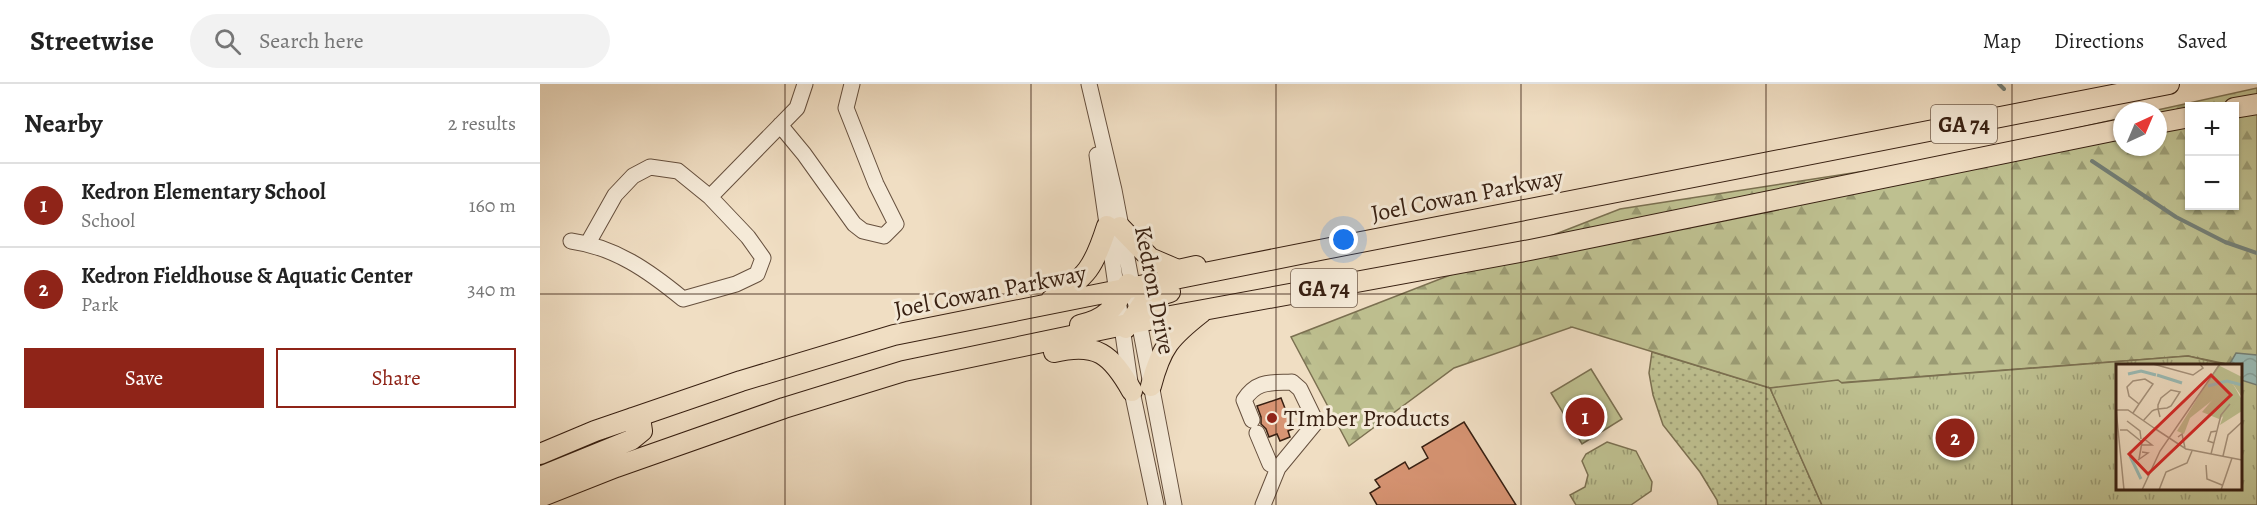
<!DOCTYPE html>
<html lang="en">
<head>
<meta charset="utf-8">
<style>
  body { margin:0; font-family:Alegreya,serif; background:#f2f2f2; color:#222 }
  .controls { position:absolute; right:18px; top:18px; display:grid; overflow:hidden; border-radius:0px; box-shadow:0 2px 4px #0004 }
  .controls button { width:54px; height:54px; display:grid; place-items:center; padding:0; border:0; border-bottom:2px solid #e0e0e0; background:#fff; color:#222; font:30px sans-serif }
  .compass { position:absolute; left:1573px; top:18px; width:54px; height:54px; border-radius:50%; background:#fff; box-shadow:0 2px 4px #0004; rotate:44deg }
  .you { position:absolute; left:804px; top:156px; width:21px; height:21px; margin:-15px; border:4px solid #fff; border-radius:50%; background:#1a73e8; box-shadow:0 0 0 9px #1a73e833 }
  .badge { display:grid; place-items:center; width:39px; height:39px; border-radius:50%; background:#8f2418; color:#fff; font-size:20px; font-weight:700 }
  .pin { position:absolute; translate:-50% -50%; border:3px solid #fff; box-shadow:0 2px 6px #0006 }
  .list { margin:0; padding:0; list-style:none }
  h2 { display:flex; justify-content:space-between; align-items:center; height:78px; margin:0; padding:0 24px; font-size:26px }
  h2 small { font-size:20px; font-weight:400; color:#767676 }
  .list li { display:grid; grid-template-columns:39px 1fr auto; gap:18px; align-items:center; box-sizing:border-box; height:84px; padding:0 24px; border-top:2px solid #e0e0e0 }
  .list b { display:block; font-size:22px; white-space:nowrap }
  .list p { margin:0; font-size:20px; white-space:nowrap; color:#767676 }
  .list em { font-size:20px; font-style:normal; color:#767676 }
  .actions { display:flex; gap:12px; padding:18px 24px }
  .actions a { flex:1; padding:14px 0; border:2px solid #8f2418; border-radius:0px; text-align:center; font-size:21px; color:#8f2418 }
  .actions .main { background:#8f2418; color:#fff }
  .icon { flex:none; width:33px; height:33px; fill:none; stroke:currentColor; stroke-width:2; stroke-linecap:round; stroke-linejoin:round }
  .map { position:relative; flex:none; width:1717px; height:421px; overflow:hidden }
  header { display:flex; align-items:center; gap:36px; box-sizing:border-box; height:84px; padding:0 30px; background:#fff; border-bottom:2px solid #e0e0e0 }
  header strong { font-size:28px }
  nav { display:flex; gap:33px; margin-inline-start:auto; font-size:21px }
  .search { width:420px; height:54px; background:#f2f2f2; display:flex; align-items:center; gap:15px; box-sizing:border-box; padding:0 21px; border-radius:33px; color:#767676; font-size:22px }
  main { display:flex }
  aside { flex:1; background:#fff }
  .map>svg:first-child { display:block }
  .grass { fill:url(#grass-dots); stroke:#7b7051; stroke-width:1.5 }
  .forest { fill:url(#forest-firs); stroke:#7b7051; stroke-width:1.5; fill-rule:evenodd }
  .park { fill:url(#park-tufts); stroke:#7b7051; stroke-width:1.5 }
  .pitch { fill:#bec090; stroke:#7b7051; stroke-width:1.5 }
  .water { fill:url(#water-waves); stroke:#737e75; stroke-width:1.5 }
  .lines { fill:none; stroke-linecap:round; stroke-linejoin:round }
  .stream { stroke:#737e75; stroke-width:4 }
  .building { fill:#d79473; stroke:#382012; stroke-width:1.5 }
  .minor-casing { stroke:#66503e; stroke-width:17 }
  .major-casing { stroke:#382012; stroke-width:22 }
  .minor { stroke:#f5ead8; stroke-width:15 }
  .major { stroke:#f0dec3; stroke-width:20 }
  .grid { fill:none; stroke:#382012; stroke-width:1.5; stroke-opacity:0.55 }
  .poi-dot { fill:#8f2418; stroke:#f5ead8; stroke-width:2 }
  .labels { text-anchor:middle; stroke-width:6; stroke-linejoin:round; paint-order:stroke }
  .shield { fill:#f5ead8; stroke:#715d4d; stroke-width:1.5 }
  .shield-label { font-size:22px; font-weight:bold; fill:#382012 }
  .street-label { font-size:24px; fill:#382012; stroke:#f5ead8 }
  .poi-label { font-size:24px; fill:#382012; stroke:#f5ead8; text-anchor:start }
  .inset-river { fill:none; stroke:#9abcb7; stroke-width:3 }
  .inset-road { fill:none; stroke:#a6927c; stroke-width:1.5 }
  .view { fill:#d62828; fill-opacity:0.15; stroke:#d62828; stroke-width:3 }
  .inset-edge { fill:none; stroke:#382012; stroke-width:3 }
</style>
</head>
<body>
<header>
<strong>Streetwise</strong>
<div class="search"><svg class="icon" aria-label="search" viewBox="0 0 24 24"><circle cx="10" cy="10" r="6"/><path d="M15 15l6 6"/></svg>Search here</div>
<nav><a>Map</a><a>Directions</a><a>Saved</a></nav>
</header>
<main>
<aside>
<h2>Nearby<small>2 results</small></h2>
<ul class="list">
<li><span class="badge">1</span><div><b>Kedron Elementary School</b><p>School</p></div><em>160 m</em></li>
<li><span class="badge">2</span><div><b>Kedron Fieldhouse &amp; Aquatic Center</b><p>Park</p></div><em>340 m</em></li>
</ul>
<div class="actions"><a class="main">Save</a><a>Share</a></div>
</aside>
<div class="map">
<svg width="1717" height="421" viewBox="0 0 1717 421">
  <defs>
    <pattern id="grass-dots" width="8" height="8" patternUnits="userSpaceOnUse" patternTransform="scale(1.5)"><rect width="8" height="8" fill="#bec090"/><path d="M2 2h.1M6 6h.1" fill="none" stroke="#9b9c74" stroke-width="1.8" stroke-linecap="round"/></pattern>
    <pattern id="forest-firs" width="22" height="20" patternUnits="userSpaceOnUse" patternTransform="scale(1.5)"><rect width="22" height="20" fill="#bec090"/><path d="M5 1l3.5 6h-7zM16 11l3.5 6h-7z" fill="#9b9c74"/></pattern>
    <pattern id="park-tufts" width="24" height="20" patternUnits="userSpaceOnUse" patternTransform="scale(1.5)"><rect width="24" height="20" fill="#bec090"/><path d="M3 7l-1-3M5 7V3M7 7l1-3M15 17l-1-3M17 17v-4M19 17l1-3" fill="none" stroke="#9b9c74"/></pattern>
    <pattern id="water-waves" width="16" height="10" patternUnits="userSpaceOnUse" patternTransform="scale(1.5)"><rect width="16" height="10" fill="#9abcb7"/><path d="M0 5q4-4 8 0t8 0" fill="none" stroke="#85a19c"/></pattern>
  </defs>
  <rect width="100%" height="100%" fill="#f0dec3"/>
  <filter id="stains"><feTurbulence type="fractalNoise" baseFrequency=".00333" numOctaves="4"/><feColorMatrix values="0 0 0 0 .2 0 0 0 0 .09 0 0 0 0 .02 0 0 0 .5 -.17"/></filter>
  <radialGradient id="worn" r=".72"><stop offset=".6" stop-color="#630" stop-opacity="0"/><stop offset="1" stop-color="#630" stop-opacity=".3"/></radialGradient>
  <path class="grass" d="M1112,268L1230,304L1282,421H1178L1177,416L1160,388L1123,341L1113,311L1109,289Z"/>
  <path class="forest" d="M1717,4V289C1696,280 1670,277 1648,272L1230,304L1032,243L914,284L809,362L751,253L1080,125L1390,77L1582,34V63H1618V27H1613ZM1650,22H1694V122H1650Z"/>
  <path class="park" d="M1648,272L1687,281L1578,282V404H1700L1701,285L1717,289V421H1282L1230,304L1298,296L1302,299Z
    M1067,358L1096,367L1112,398L1111,407L1091,421H1036L1030,411L1045,403L1048,391L1042,377L1046,370Z"/>
  <path class="pitch" d="M1051,285L1082,335L1042,360L1011,309Z"/>
  <path class="water" d="M1696,269L1717,271V301L1701,296L1700,282L1689,281Z"/>
  <g class="lines">
    <path class="stream" d="M1459,0L1464,5
      M1552,77L1636,133L1685,158L1717,169"/>
  </g>
  <path class="building" d="M741,314L753,345L748,347L750,353L740,357L737,350L729,353L726,345L721,340V333L717,322Z
    M924,338L976,421H837L830,409L840,403L835,396L865,378L869,385L888,374L882,363Z"/>
  <g class="lines">
    <defs>
      <path id="minor" d="M549,0L574,106L634,421
        M240,41L264,70L314,140L323,147L344,152L356,140L336,100L306,24L312,0
        M557,71L590,298L616,421
        M170,113L257,24L265,0
        M31,157C75,163 109,187 143,215L196,200L217,190L223,174L208,153L170,113L138,87L110,83L93,92L75,111L48,159
        M712,336L704,316C717,296 731,299 752,298L760,305L776,338L738,384L723,421
        M717,349L730,380L738,384"/>
      <path id="major" d="M1694,24L1717,20
        M1618,39L1650,33
        M580,143L610,174L638,186L656,182
        M511,216C547,193 554,183 567,142
        M540,241C568,235 574,223 588,200
        M586,244L605,216L630,208
        M514,268C557,258 571,270 592,307
        M611,302C621,263 630,253 662,228
        M0,370L55,347L201,297L354,251L780,166L1629,0
        M0,393L91,356L102,347L101,340L92,334
        M0,413L76,383L244,324L364,287L598,238L990,166L1582,45"/>
    </defs>
    <use href="#minor" class="minor-casing"/>
    <use href="#major" class="major-casing"/>
    <use href="#minor" class="minor"/>
    <use href="#major" class="major"/>
  </g>
  <path class="grid" d="M245,0V421M491,0V421M736,0V421M981,0V421M1226,0V421M1472,0V421M0,210H1717"/>
  <circle class="poi-dot" cx="732" cy="334" r="6"/>
  <g class="labels">
    <g class="shield">
      <rect x="1391" y="21" width="66" height="38" rx="4.5"/>
      <rect x="751" y="185" width="66" height="38" rx="4.5"/>
    </g>
    <g class="shield-label">
      <text x="1424" y="48">GA 74</text>
      <text x="784" y="212">GA 74</text>
    </g>
    <g class="street-label">
      <text transform="translate(927 111) rotate(-11)" y="8">Joel Cowan Parkway</text>
      <text transform="translate(615 206) rotate(79)" y="8">Kedron Drive</text>
      <text transform="translate(450 207) rotate(-11)" y="8">Joel Cowan Parkway</text>
    </g>
    <g class="poi-label">
      <text x="744" y="342">TImber Products</text>
    </g>
  </g>
  <g transform="translate(1576 280)">
    <rect width="126" height="126" fill="#f0dec3"/>
    <path d="M102,1L126,13V33L117,20L74,54L68,70L61,67ZM126,36V47L104,61L108,50Z" fill="#bec090"/>
    <path d="M117,20L126,36L116,46L103,55L86,48L104,27Z" fill="#bec090"/>
    <path class="inset-river" d="M12,10L25,7L40,11M41,11L66,19M92,22L111,17L126,21M14,92L25,115"/>
    <path class="inset-road" d="M37,0L77,11L87,4L84,0M0,45L8,126M0,46H12L38,64M17,49L23,40L37,20L29,15L17,17L11,23L13,32L23,40M11,57L24,67L25,75M27,57L36,47L38,46L42,45L51,44L55,42L64,28L55,26L45,34L42,41V45L44,53M38,64L70,85L126,96M4,66H11L26,78L23,95M62,73L66,70L69,84M98,79L92,77L95,68L101,67M26,81H36L27,74M95,90L105,51L114,40M107,92L112,71L126,58M22,96L32,89L26,88M90,101L91,115L106,121M26,126L44,87L104,0M43,126L50,108L71,99L76,87M105,126L116,94"/>
    <path class="view" d="M95,11L115,31L32,110L13,90Z"/>
    <rect width="126" height="126" class="inset-edge"/>
  </g>
  <rect width="100%" height="100%" filter="url(#stains)"/>
  <rect width="100%" height="100%" fill="url(#worn)"/>
</svg>
<div class="controls">
<button>+</button>
<button>−</button>
</div>
<svg class="compass" viewBox="-18 -18 36 36"><path d="M0-13l5 13h-10z" fill="#e53935"/><path d="M0 13l5-13h-10z" fill="#767676"/></svg>
<div class="you"></div>
<div class="pin badge" style="left:1045px;top:333px">1</div>
<div class="pin badge" style="left:1415px;top:354px">2</div>
</div>
</main>
</body>
</html>
